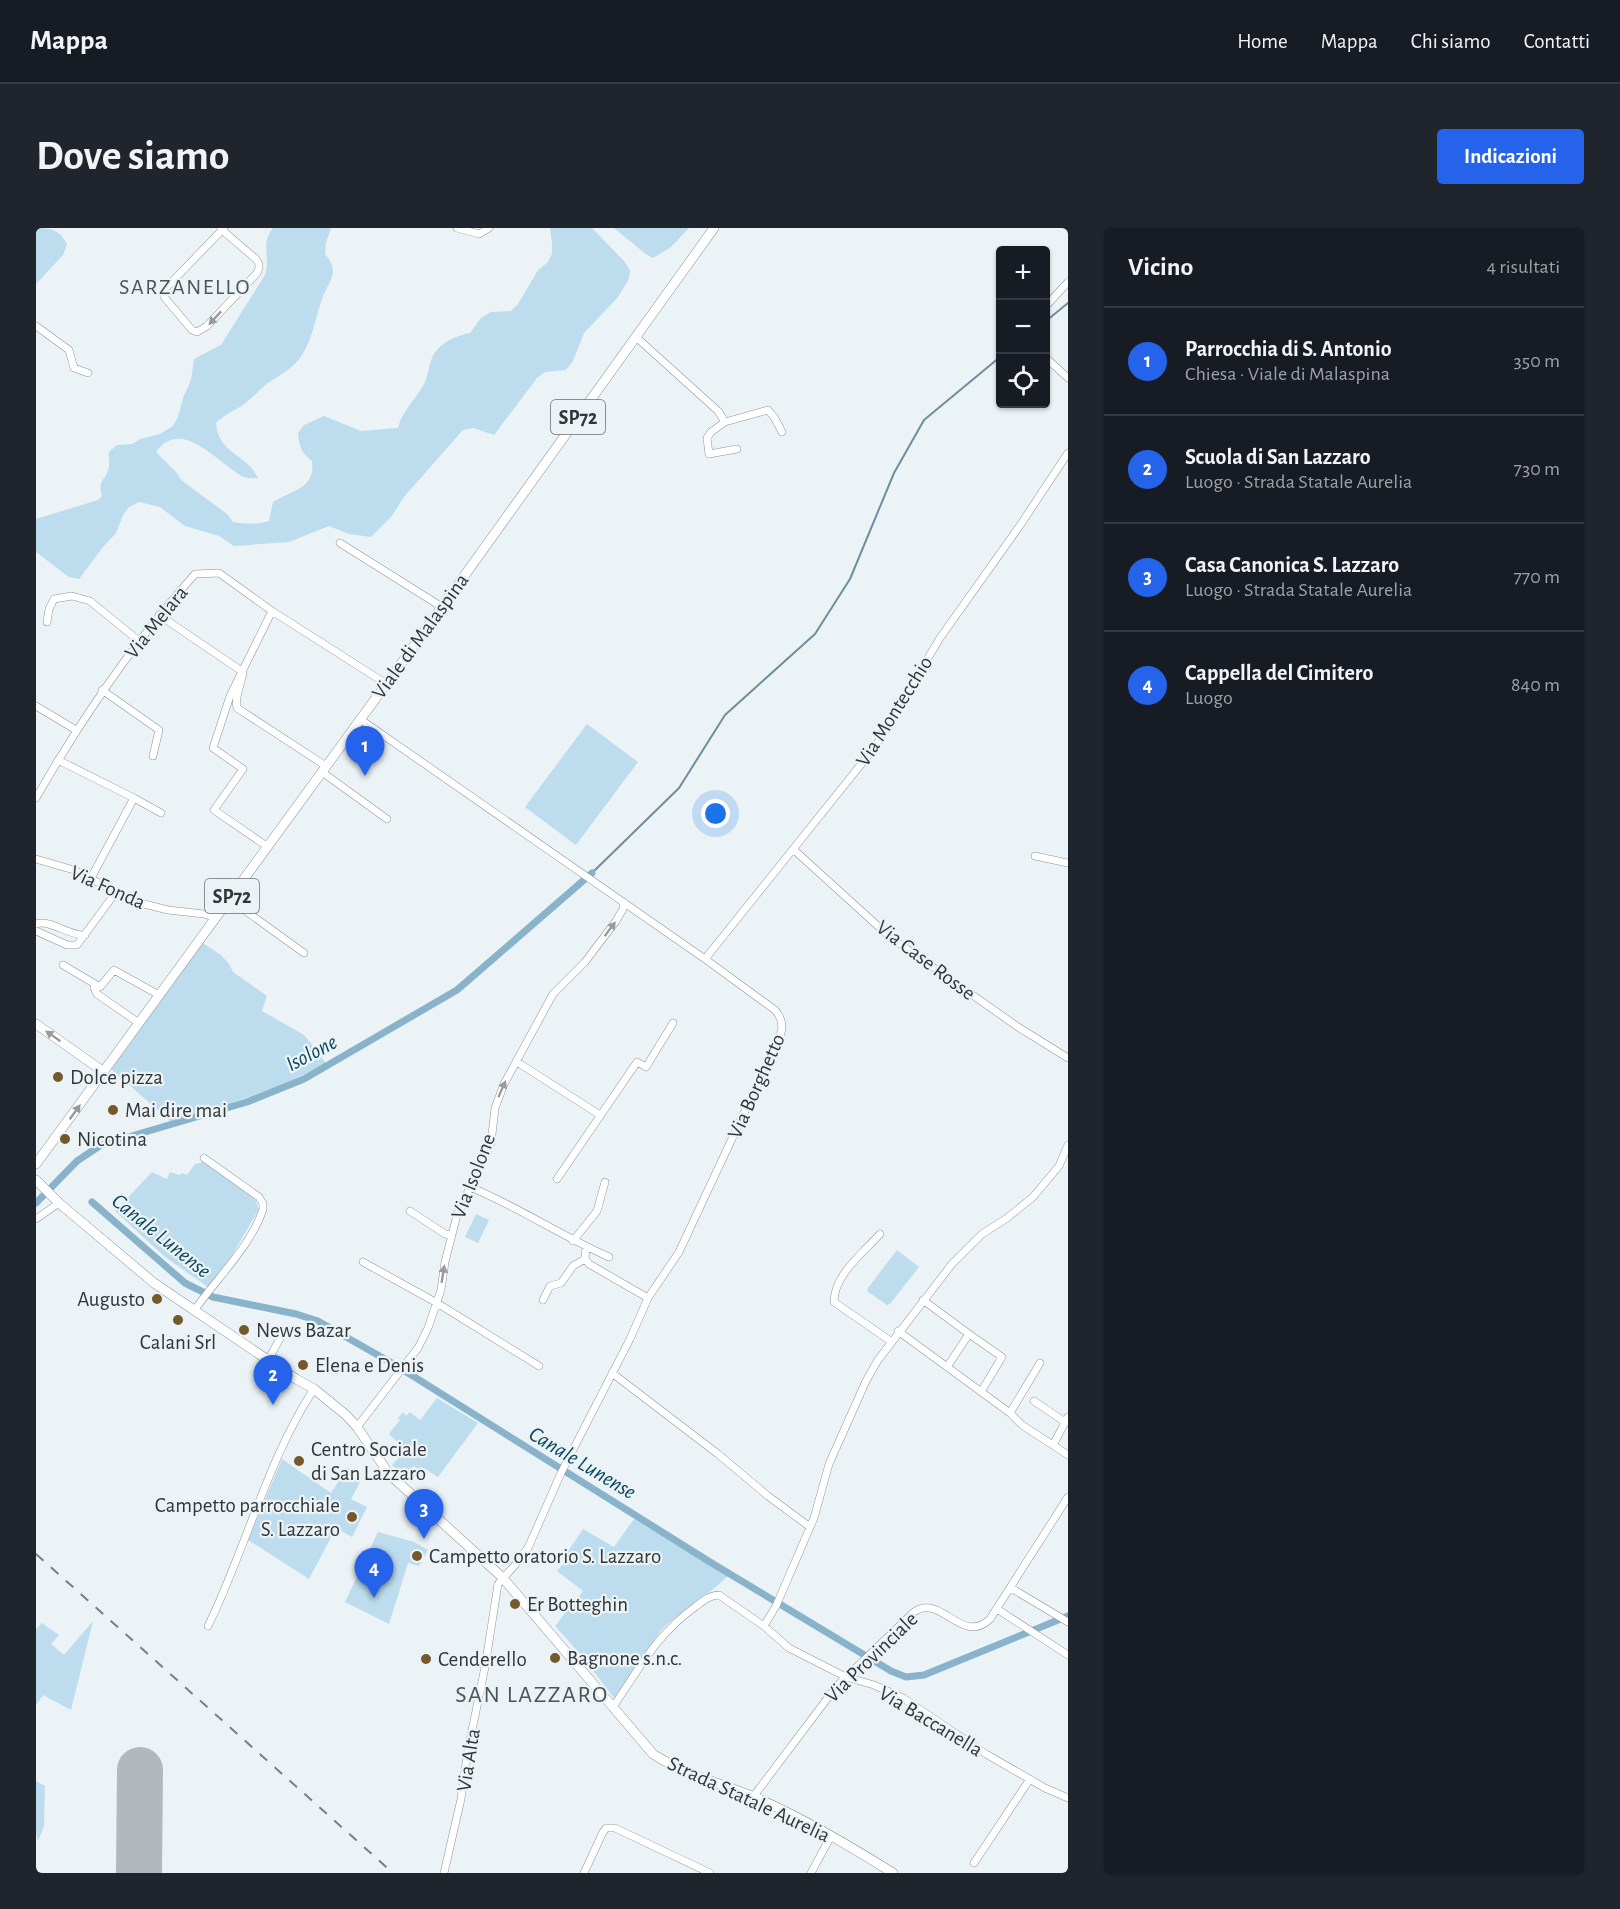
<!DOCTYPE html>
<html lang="it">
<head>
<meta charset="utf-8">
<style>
  body { margin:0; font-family:"Alegreya Sans",sans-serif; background:#20242c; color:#f1f3f6 }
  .controls { position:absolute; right:18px; top:18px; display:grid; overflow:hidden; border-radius:6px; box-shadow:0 2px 4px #0004 }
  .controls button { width:54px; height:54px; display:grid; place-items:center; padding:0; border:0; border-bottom:2px solid #363941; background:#171b24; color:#f1f3f6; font:30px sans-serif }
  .you { position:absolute; left:680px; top:586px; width:21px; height:21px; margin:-15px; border:4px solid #fff; border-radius:50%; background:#1a73e8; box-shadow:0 0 0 9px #1a73e833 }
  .badge { display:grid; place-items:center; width:39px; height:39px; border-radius:50%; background:#2563eb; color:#fff; font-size:20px; font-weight:700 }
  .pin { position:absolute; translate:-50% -50px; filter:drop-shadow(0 2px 3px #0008) }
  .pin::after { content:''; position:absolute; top:32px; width:21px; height:18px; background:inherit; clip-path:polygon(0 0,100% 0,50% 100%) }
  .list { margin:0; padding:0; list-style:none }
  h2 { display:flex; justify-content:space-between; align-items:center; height:78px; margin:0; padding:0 24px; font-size:26px }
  h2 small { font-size:20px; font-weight:400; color:#9ea1a6 }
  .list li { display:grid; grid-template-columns:39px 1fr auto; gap:18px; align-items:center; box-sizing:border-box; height:108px; padding:0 24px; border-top:2px solid #363941 }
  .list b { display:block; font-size:22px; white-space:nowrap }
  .list p { margin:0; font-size:20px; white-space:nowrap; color:#9ea1a6 }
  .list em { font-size:20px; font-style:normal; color:#9ea1a6 }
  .icon { flex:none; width:33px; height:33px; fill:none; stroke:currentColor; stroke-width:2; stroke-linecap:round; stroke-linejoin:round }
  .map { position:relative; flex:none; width:1032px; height:1645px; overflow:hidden; border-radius:6px }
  header { display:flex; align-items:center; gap:36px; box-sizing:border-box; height:84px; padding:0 30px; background:#171b24; border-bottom:2px solid #363941 }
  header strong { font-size:28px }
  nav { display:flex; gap:33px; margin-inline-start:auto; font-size:21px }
  .intro { display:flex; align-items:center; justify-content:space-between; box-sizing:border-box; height:144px; padding:0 36px }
  h1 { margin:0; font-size:42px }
  .button { padding:15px 27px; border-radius:6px; background:#2563eb; color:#fff; font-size:21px; font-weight:700 }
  main { display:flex; gap:36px; padding:0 36px }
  aside { flex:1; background:#171b24; border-radius:6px; box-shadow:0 2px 4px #0004 }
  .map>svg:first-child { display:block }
  .green { fill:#bddced }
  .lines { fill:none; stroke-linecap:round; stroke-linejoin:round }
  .stream { stroke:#6e8e9e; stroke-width:2 }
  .canal { stroke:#88b3ca; stroke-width:7 }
  .runway { stroke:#b2b8bb; stroke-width:46 }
  .minor-casing { stroke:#8e9498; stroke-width:8 }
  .major-casing { stroke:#8e9498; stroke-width:10 }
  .minor { stroke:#fff; stroke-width:7 }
  .major { stroke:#fff; stroke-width:9 }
  .rail { stroke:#797e80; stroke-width:2; stroke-dasharray:10 10; stroke-linecap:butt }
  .oneway { fill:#999a9c }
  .poi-dot { fill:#73592b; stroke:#ebf3f6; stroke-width:2 }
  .labels { text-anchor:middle; stroke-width:4.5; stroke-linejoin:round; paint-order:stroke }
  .shield { fill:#ebf3f6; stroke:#6a6f71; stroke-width:1.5 }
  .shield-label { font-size:20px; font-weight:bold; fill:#333638 }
  .street-label { font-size:21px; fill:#333638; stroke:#ebf3f6 }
  .poi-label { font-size:21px; fill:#333638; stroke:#ebf3f6; text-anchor:start }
  .neighbourhood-label { font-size:22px; letter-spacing:1.5px; fill:#4d5356; stroke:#ebf3f6 }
  .water-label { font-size:22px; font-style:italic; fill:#0b465e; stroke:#ebf3f6 }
  .quarter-label { font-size:24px; letter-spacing:1.5px; fill:#4d5356; stroke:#ebf3f6 }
</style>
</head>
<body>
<header>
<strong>Mappa</strong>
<nav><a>Home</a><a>Mappa</a><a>Chi siamo</a><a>Contatti</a></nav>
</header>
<div class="intro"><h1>Dove siamo</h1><a class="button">Indicazioni</a></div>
<main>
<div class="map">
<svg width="1032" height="1645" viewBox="0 0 1032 1645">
  <rect width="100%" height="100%" fill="#ebf3f6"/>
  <path class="green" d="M0,0C16,0 23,2 31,16L27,27L0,56Z
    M237,0H295L290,15L289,26C305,45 293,52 286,71C279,90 277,110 266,127C257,142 240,148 227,159C220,165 214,172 207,177C197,183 188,187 180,195C182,226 211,226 222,250C217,250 213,251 208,249C184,238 146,187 120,224L140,244L145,252L191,286L197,294C209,296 222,297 233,293L237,274C256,262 280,261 276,233C265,225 263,218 262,205L268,197L288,188L325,203L362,200C366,182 380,172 388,156C392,148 393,138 396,130C402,115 420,108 434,105L445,90L455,84L475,83L482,76L502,42L511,35L516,26V15L514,0H556L588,33L594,42L593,51L582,69L548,105L537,133L530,142L509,144L501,150L458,207L437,200L427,202L367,270L356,288L335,309L313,306L293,298L253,314L198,318L183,308L149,298L124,279L103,274L93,279L87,287L80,305L67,319L43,351L33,349L0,324V291L62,272L66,268C61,251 70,253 73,239C74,234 72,229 73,224L81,217L96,216L104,211L124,206L137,198L142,189L147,170L155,152L158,131L185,117L229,47C235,29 224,16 237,0Z
    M578,0H653L635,19L617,30L611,27Z
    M551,496L602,534L540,617L489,579Z
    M167,715L185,727L193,736L197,744L231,768L226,783L268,807L290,835C242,862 188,878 135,894L75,841Z
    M167,934L218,969L223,981L188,1041L172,1059L129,1029L79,983L116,944L131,951L134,944L143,947L146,945L151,947L159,936Z
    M440,986L453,992L442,1015L429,1009Z
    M861,1022L883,1039L854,1076L851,1077L831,1063L832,1060Z
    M401,1170L442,1195L402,1249L386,1239L382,1241L378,1238L370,1248L356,1237L370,1222L353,1206L364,1192L362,1190L367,1184L370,1188L374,1184L384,1192Z
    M246,1231L295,1265L312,1239L325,1252L315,1271L331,1279L316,1309L300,1300L273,1351L212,1312Z
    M598,1291L693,1347C672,1368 646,1381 625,1402L579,1471L545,1427L519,1398L547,1363L521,1343L533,1329L530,1326L547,1301L578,1319Z
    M342,1304L378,1314L392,1322L383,1338L372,1335L353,1396L309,1374Z
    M57,1393L35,1482L7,1467L0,1477V1401L6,1395L23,1407L15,1416L28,1427Z
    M0,1553L9,1558L8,1598L2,1613L0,1605Z"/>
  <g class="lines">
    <path class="stream" d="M1010,93L1032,75
      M556,645L643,560L689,487L779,406L814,351L858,245L888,192L964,129"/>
    <path class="canal" d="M56,974L149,1055L177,1069L260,1086L282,1093L361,1138L674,1334L855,1443L870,1449L888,1447L1032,1388
      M0,975L41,933L65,917L211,874L268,851L421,762L556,645"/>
    <path class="runway" d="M103,1645L104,1542"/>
    <defs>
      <path id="minor" d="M185,0L186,2L220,31C224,36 224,39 221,45L171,98L161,104L156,102L129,70L127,66L129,61L186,2L188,0
        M421,0L443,6L453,0
        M1010,78L1032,54
        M0,98L33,122L38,140L52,145
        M600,109L682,183L689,194L732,182L738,189L746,204
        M1010,130L1032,150
        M689,194L675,204L671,210L673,226L701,221
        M304,315L406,379
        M123,387L207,444C206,455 198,469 201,480L290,538
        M11,394L13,381L18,371L36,368L54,373L103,413
        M66,462L123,502L117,528
        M0,478L40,502
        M324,491L669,731L739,782C746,790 748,798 744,808L657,994L643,1024L612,1070L594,1111L525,1245L492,1320L479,1337L462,1356L449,1439L432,1522L425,1571L408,1645
        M22,532L98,570L55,650
        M286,544L351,591
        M0,570C46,490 97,415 159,346L183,345L236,383L349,455
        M98,570L125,585
        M232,619L178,582L207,541L177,520L194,468L236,383
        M757,621L854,709L982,799L1032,830
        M999,628L1032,635
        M0,631L38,642L100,674L132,682L168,686L180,690
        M193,671L268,725
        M0,696C14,691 33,708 49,707
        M0,703L31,717H41L80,664
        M669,731L839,519L904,410L985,296L1032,225
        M27,737L64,759L78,742L123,767
        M60,757L58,760L61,766L103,795
        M481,834L564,887
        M521,951L601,834L610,839L637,795
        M434,959C481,978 525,1008 573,1029
        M374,983L409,1006L415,1007
        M0,991L23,975
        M844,1006C826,1026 798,1047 798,1074L856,1114
        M537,1013L561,983L569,954
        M549,1031L553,1036L612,1070
        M327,1034L401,1075L503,1138
        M507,1072L514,1058L525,1055L537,1038L549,1031L550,1019
        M887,1072L933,1106
        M158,1083C179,1052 216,1017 227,981V976L223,969L168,930
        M862,1103L974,1185L986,1197L1032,1227
        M232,1132L246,1107
        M911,1139L933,1106L966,1129L945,1164
        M576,1145L682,1226L732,1268L774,1299
        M998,1173L1029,1194
        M974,1185L1004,1135
        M321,1199L382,1120L392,1100L405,1062L409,1034L421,987L455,915L459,880L468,856L517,766L549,734L580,693L587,681V674
        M1017,1217L1032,1189
        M975,1360L1032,1394
        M961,1381L1032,1427
        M172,1398C209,1323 232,1230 278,1161
        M728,1398L740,1378L778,1290L793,1236L830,1153L842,1132L916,1036L946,1006L971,990L997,969L1023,938L1032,917
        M577,1479C603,1441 621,1406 659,1379C667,1373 674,1367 683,1367L728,1398L753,1420L810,1449L838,1457L867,1470L950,1526L1009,1560L1032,1570
        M717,1569L800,1459L878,1384C905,1365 926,1418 954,1391L1032,1269
        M938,1635L994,1551
        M548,1645L567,1604L570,1600H579L674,1645
        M775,1645L795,1608"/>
      <path id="major" d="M0,796L68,844
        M0,936L375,422L678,0
        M0,952L23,975L118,1055L260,1151L278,1161L310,1187L321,1199L353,1246L466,1349L617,1526C651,1548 686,1555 723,1571C770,1592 814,1618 857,1645"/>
    </defs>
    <use href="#minor" class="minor-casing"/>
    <use href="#major" class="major-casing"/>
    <use href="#minor" class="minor"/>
    <use href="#major" class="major"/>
    <path class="rail" d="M0,1326L357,1645"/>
  </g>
  <defs><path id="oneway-solid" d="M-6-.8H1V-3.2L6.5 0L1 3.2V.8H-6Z" transform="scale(1.5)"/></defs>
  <g class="oneway">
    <use href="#oneway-solid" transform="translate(179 90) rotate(133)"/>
    <use href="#oneway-solid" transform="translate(574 701) rotate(-53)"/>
    <use href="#oneway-solid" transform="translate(17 808) rotate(-145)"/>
    <use href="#oneway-solid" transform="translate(466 861) rotate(-66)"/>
    <use href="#oneway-solid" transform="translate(39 884) rotate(-54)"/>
    <use href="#oneway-solid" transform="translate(407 1046) rotate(-81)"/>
  </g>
  <g class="poi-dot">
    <circle cx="22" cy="849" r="6"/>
    <circle cx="77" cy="882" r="6"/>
    <circle cx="29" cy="911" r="6"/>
    <circle cx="121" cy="1071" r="6"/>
    <circle cx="142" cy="1092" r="6"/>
    <circle cx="208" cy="1102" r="6"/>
    <circle cx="267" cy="1137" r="6"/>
    <circle cx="263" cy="1233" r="6"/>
    <circle cx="316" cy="1289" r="6"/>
    <circle cx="381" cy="1328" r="6"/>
    <circle cx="479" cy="1376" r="6"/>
    <circle cx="519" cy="1430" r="6"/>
    <circle cx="390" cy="1431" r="6"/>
  </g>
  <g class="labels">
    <g class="shield">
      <rect x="515" y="172" width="54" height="34" rx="4.5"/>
      <rect x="169" y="651" width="54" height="34" rx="4.5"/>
    </g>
    <g class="shield-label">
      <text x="542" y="196">SP72</text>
      <text x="196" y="675">SP72</text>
    </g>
    <g class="street-label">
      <text transform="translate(120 394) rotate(-51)" y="7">Via Melara</text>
      <text transform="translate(384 408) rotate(-54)" y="7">Viale di Malaspina</text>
      <text transform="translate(858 483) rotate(-58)" y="7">Via Montecchio</text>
      <text transform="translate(72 659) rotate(24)" y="7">Via Fonda</text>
      <text transform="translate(890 732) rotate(37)" y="7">Via Case Rosse</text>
      <text transform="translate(720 858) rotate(-66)" y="7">Via Borghetto</text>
      <text transform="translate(437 948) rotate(-69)" y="7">Via Isolone</text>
      <text transform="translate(835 1429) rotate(-44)" y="7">Via Provinciale</text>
      <text transform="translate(895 1493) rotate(31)" y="7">Via Baccanella</text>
      <text transform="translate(432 1532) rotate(-81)" y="7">Via Alta</text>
      <text transform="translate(713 1571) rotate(25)" y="7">Strada Statale Aurelia</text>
    </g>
    <g class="poi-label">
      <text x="34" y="856">Dolce pizza</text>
      <text x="89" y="889">Mai dire mai</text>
      <text x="41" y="918">Nicotina</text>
      <text x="109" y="1078" text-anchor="end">Augusto</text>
      <text x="220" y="1109">News Bazar</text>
      <text x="142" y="1121" text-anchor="middle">Calani Srl</text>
      <text x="279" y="1144">Elena e Denis</text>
      <text x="275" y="1228">Centro Sociale<tspan x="275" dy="24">di San Lazzaro</tspan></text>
      <text x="304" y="1284" text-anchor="end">Campetto parrocchiale<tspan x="304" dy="24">S. Lazzaro</tspan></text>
      <text x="393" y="1335">Campetto oratorio S. Lazzaro</text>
      <text x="491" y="1383">Er Botteghin</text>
      <text x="531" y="1437">Bagnone s.n.c.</text>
      <text x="402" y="1438">Cenderello</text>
    </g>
    <g class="neighbourhood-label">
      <text x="149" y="66">SARZANELLO</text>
    </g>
    <g class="water-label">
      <text transform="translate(275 824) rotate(-28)" y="8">Isolone</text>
      <text transform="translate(126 1007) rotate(39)" y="8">Canale Lunense</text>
      <text transform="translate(547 1234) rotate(31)" y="8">Canale Lunense</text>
    </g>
    <g class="quarter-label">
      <text x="496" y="1474">SAN LAZZARO</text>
    </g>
  </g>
</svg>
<div class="controls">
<button>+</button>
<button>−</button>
<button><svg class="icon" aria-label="locate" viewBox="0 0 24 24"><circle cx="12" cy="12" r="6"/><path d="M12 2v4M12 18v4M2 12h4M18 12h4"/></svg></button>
</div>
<div class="you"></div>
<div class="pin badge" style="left:329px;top:548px">1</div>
<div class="pin badge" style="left:237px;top:1177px">2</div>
<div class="pin badge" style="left:388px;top:1311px">3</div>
<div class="pin badge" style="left:338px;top:1370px">4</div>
</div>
<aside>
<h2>Vicino<small>4 risultati</small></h2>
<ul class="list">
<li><span class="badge">1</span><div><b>Parrocchia di S. Antonio</b><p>Chiesa · Viale di Malaspina</p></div><em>350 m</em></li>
<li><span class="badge">2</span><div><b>Scuola di San Lazzaro</b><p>Luogo · Strada Statale Aurelia</p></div><em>730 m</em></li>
<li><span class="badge">3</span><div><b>Casa Canonica S. Lazzaro</b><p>Luogo · Strada Statale Aurelia</p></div><em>770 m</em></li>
<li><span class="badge">4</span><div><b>Cappella del Cimitero</b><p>Luogo</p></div><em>840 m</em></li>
</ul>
</aside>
</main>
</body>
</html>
